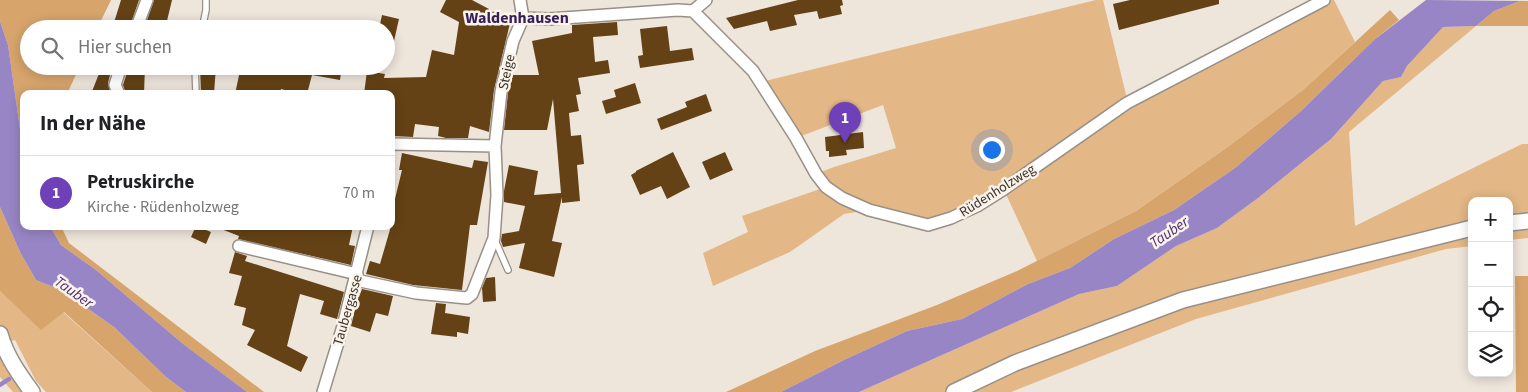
<!DOCTYPE html>
<html lang="de">
<head>
<meta charset="utf-8">
<style>
  body { margin:0; font-family:"Source Sans 3",sans-serif; background:#f6f6f6; color:#202124 }
  .controls { position:absolute; right:15px; bottom:15px; display:grid; overflow:hidden; border-radius:10px; box-shadow:0 2px 12px #0003 }
  .controls button { width:45px; height:45px; display:grid; place-items:center; padding:0; border:0; border-bottom:1px solid #e0e0e0; background:#fff; color:#202124; font:25px sans-serif }
  .you { position:absolute; left:991px; top:149px; width:18px; height:18px; margin:-12px; border:4px solid #fff; border-radius:50%; background:#1a73e8; box-shadow:0 0 0 8px #1a73e833 }
  .badge { display:grid; place-items:center; width:32px; height:32px; border-radius:50%; background:#6f40b7; color:#fff; font-size:16px; font-weight:700 }
  .pin { position:absolute; translate:-50% -41px; filter:drop-shadow(0 1px 2px #0008) }
  .pin::after { content:''; position:absolute; top:26px; width:18px; height:15px; background:inherit; clip-path:polygon(0 0,100% 0,50% 100%) }
  .list { margin:0; padding:0; list-style:none }
  h2 { display:flex; justify-content:space-between; align-items:center; height:65px; margin:0; padding:0 20px; font-size:21px }
  h2 small { font-size:16px; font-weight:400; color:#757577 }
  .list li { display:grid; grid-template-columns:32px 1fr auto; gap:15px; align-items:center; box-sizing:border-box; height:75px; padding:0 20px; border-top:1px solid #e0e0e0 }
  .list b { display:block; font-size:19px; white-space:nowrap }
  .list p { margin:0; font-size:16px; white-space:nowrap; color:#757577 }
  .list em { font-size:16px; font-style:normal; color:#757577 }
  .icon { flex:none; width:28px; height:28px; fill:none; stroke:currentColor; stroke-width:2; stroke-linecap:round; stroke-linejoin:round }
  .map { position:relative; flex:none; width:1528px; height:392px; overflow:hidden }
  .search { position:absolute; background:#fff; box-shadow:0 2px 12px #0003; left:20px; top:20px; width:375px; height:55px; display:flex; align-items:center; gap:12px; box-sizing:border-box; padding:0 18px; border-radius:28px; color:#757577; font-size:19px }
  .panel { position:absolute; background:#fff; box-shadow:0 2px 12px #0003; left:20px; top:90px; width:375px; height:140px; border-radius:10px }
  .map>svg:first-child { display:block }
  .green { fill:#e3b786 }
  .forest { fill:#d7a56c }
  .water { fill:#9885c5 }
  .lines { fill:none; stroke-linecap:round; stroke-linejoin:round }
  .stream { stroke:#9885c5; stroke-width:4.5 }
  .building { fill:#644215 }
  .service-casing { stroke:#989087; stroke-width:8 }
  .minor-casing { stroke:#989087; stroke-width:14 }
  .secondary-casing { stroke:#989087; stroke-width:18 }
  .service { stroke:#fff; stroke-width:5.5 }
  .minor { stroke:#fff; stroke-width:11 }
  .secondary { stroke:#fff; stroke-width:15 }
  .labels { text-anchor:middle; stroke-width:5; stroke-linejoin:round; paint-order:stroke }
  .street-label { font-size:14px; fill:#373330; stroke:#fbf2e8 }
  .water-label { font-size:15px; font-style:italic; fill:#4a2d79; stroke:#fbf2e8 }
  .quarter-label { font-size:16px; font-weight:bold; fill:#351f59; stroke:#fbf2e8 }
</style>
</head>
<body>
<div class="map">
<svg width="1528" height="392" viewBox="0 0 1528 392">
  <rect width="100%" height="100%" fill="#eee5db"/>
  <path class="green" d="M1096,0H1103L1128,103L1324,0H1334L1355,42L1304,89L1229,146L1136,211L1037,261L1004,190L928,225L869,210L844,214L790,252L713,286L703,253L748,232L742,216L826,187L816,174L834,167L896,148L883,105L796,138L761,82Z
    M1476,26L1349,132L1355,226L1522,144H1528V238L1509,240V201H1472V246L1446,249L1196,319L1011,392H859L1079,294L1117,286L1176,246L1217,228L1258,198L1331,139L1383,81L1401,77L1407,66L1443,27Z
    M0,291L41,329L63,312L152,392H46L36,381L15,340L0,344Z
    M0,355L23,392H13L0,377Z"/>
  <path class="forest" d="M0,0H111L97,29H29V66H80L67,94H24V157L8,45L0,21Z
    M1520,1H1528V26H1476L1494,11Z
    M1390,10L1399,20L1374,40L1301,111L1235,168L1174,210L1114,239L1070,268L1028,284L962,319L907,331L846,359L781,392H726L815,351L937,305L1017,271L1136,211L1229,146L1304,89Z
    M0,207L20,252L36,280L63,291L114,327L166,377L186,392H152L64,312L41,330L0,291Z
    M50,226H61L69,243L264,392H247L182,343L96,270L61,245Z
    M1515,276H1528V392H1516Z"/>
  <path class="water" d="M1426,0L1528,1H1520L1494,11L1476,26L1443,27L1407,66L1401,77L1383,81L1331,139L1258,198L1217,228L1176,246L1117,286L1079,294L859,392H781L846,359L907,331L962,319L1028,284L1070,268L1114,239L1174,210L1235,168L1301,111L1374,40Z
    M0,21L8,45L24,157V226H50L61,245L96,270L182,343L247,392H186L166,377L114,327L63,291L36,280L20,252L0,207Z"/>
  <g class="lines">
    <path class="stream" d="M0,385L9,379"/>
  </g>
  <path class="building" d="M121,0H139L129,29H112Z
    M154,0H172L165,29H144Z
    M446,0H472L489,9V11L512,15L494,90L489,132L470,126L468,138H446L438,136L439,127L415,124L413,137L391,136V94H364L367,71L385,74L384,78L426,77L432,50L454,55L459,22L440,12Z
    M798,0H842L843,5L840,6L842,14L819,19L817,11L794,15L797,25L770,31L767,21L734,29L726,18Z
    M1130,0H1219V4L1119,30L1113,4Z
    M382,15L399,19L391,54H386V29H379Z
    M617,22L618,35L593,37L595,62L608,60L610,73L578,78L581,94L576,95L579,111L569,113L571,136L581,135L584,164L577,165L580,201L562,203V197L552,241L562,243L554,277L519,268L525,243L503,247L501,241L502,234L519,231L525,206L504,202V191L509,165L538,171L534,195L561,193L553,99L547,130H504L508,93L513,75H539L532,41L572,33V25Z
    M667,26L670,51L692,48L694,60L640,68L638,56L643,55L640,29Z
    M129,66H145L144,94H126L123,85Z
    M200,66H216L214,94H201Z
    M241,66L261,69L262,66H342L340,80L312,75L307,94H300L281,89L280,94H235Z
    M100,71L110,75L108,83L111,94H91Z
    M635,83L641,103L606,114L602,101L616,97L614,90Z
    M706,94L712,111L661,130L657,119L687,107L685,102Z
    M863,132L864,148L846,150L847,155L829,157V151H826L825,137Z
    M673,152L690,187L667,199L661,186L640,195L631,175L636,172V171Z
    M725,152L733,170L710,180L702,162Z
    M402,153L472,168L474,160L488,162L477,225H470L462,290L413,285L366,274L370,261L380,264L391,226V197L395,199L402,170H399Z
    M196,226L211,232L206,244L191,237Z
    M216,226H353L349,245L355,246L351,265L238,239L239,236L216,227Z
    M235,252L247,256L245,261L344,292L337,319L320,314L324,301L300,294L287,346L308,357L301,372L247,345L255,330L242,325L246,308L234,305L242,276L229,273Z
    M495,277L496,301L483,302L482,288L486,278Z
    M362,289L393,296L388,316L376,313L370,332L351,326L358,297H359Z
    M436,303L446,304L445,313L470,317L468,334L457,332V337L431,334Z"/>
  <g class="lines">
    <defs>
      <path id="service" d="M202,29L206,10V0
        M195,66L196,94
        M495,240L508,270"/>
      <path id="minor" d="M693,11L753,71L796,138L816,174L826,187L842,198L869,210L928,225L951,218L977,206L1004,189L1127,103L1324,0
        M523,18L549,19L678,10L693,11L706,0
        M136,29L147,0
        M119,94L115,85L121,66
        M391,144L495,146
        M239,246L357,274
        M356,280L416,293L467,298L472,294L494,238L497,195L495,146L501,92L513,41L523,18L520,0
        M323,392L343,326L368,226"/>
      <path id="secondary" d="M1509,223L1528,221
        M0,334C6,356 19,374 32,392
        M954,392L1015,363L1183,300L1472,228"/>
    </defs>
    <use href="#service" class="service-casing"/>
    <use href="#minor" class="minor-casing"/>
    <use href="#secondary" class="secondary-casing"/>
    <use href="#service" class="service"/>
    <use href="#minor" class="minor"/>
    <use href="#secondary" class="secondary"/>
  </g>
  <g class="labels">
    <g class="street-label">
      <text transform="translate(506 72) rotate(-78)" y="5">Steige</text>
      <text transform="translate(997 190) rotate(-32)" y="5">Rüdenholzweg</text>
      <text transform="translate(347 310) rotate(-74)" y="5">Taubergasse</text>
    </g>
    <g class="water-label">
      <text transform="translate(1169 232) rotate(-34)" y="5">Tauber</text>
      <text transform="translate(74 292) rotate(35)" y="5">Tauber</text>
    </g>
    <g class="quarter-label">
      <text x="517" y="23">Waldenhausen</text>
    </g>
  </g>
</svg>
<div class="controls">
<button>+</button>
<button>−</button>
<button><svg class="icon" aria-label="locate" viewBox="0 0 24 24"><circle cx="12" cy="12" r="6"/><path d="M12 2v4M12 18v4M2 12h4M18 12h4"/></svg></button>
<button><svg class="icon" aria-label="layers" viewBox="0 0 24 24"><path d="M12 4l9 5-9 5-9-5zM3 14l9 5 9-5"/></svg></button>
</div>
<div class="you"></div>
<div class="pin badge" style="left:845px;top:143px">1</div>
<div class="search"><svg class="icon" aria-label="search" viewBox="0 0 24 24"><circle cx="10" cy="10" r="6"/><path d="M15 15l6 6"/></svg>Hier suchen</div>
<section class="panel">
<h2>In der Nähe<small></small></h2>
<ul class="list">
<li><span class="badge">1</span><div><b>Petruskirche</b><p>Kirche · Rüdenholzweg</p></div><em>70 m</em></li>
</ul>
</section>
</div>
</body>
</html>
